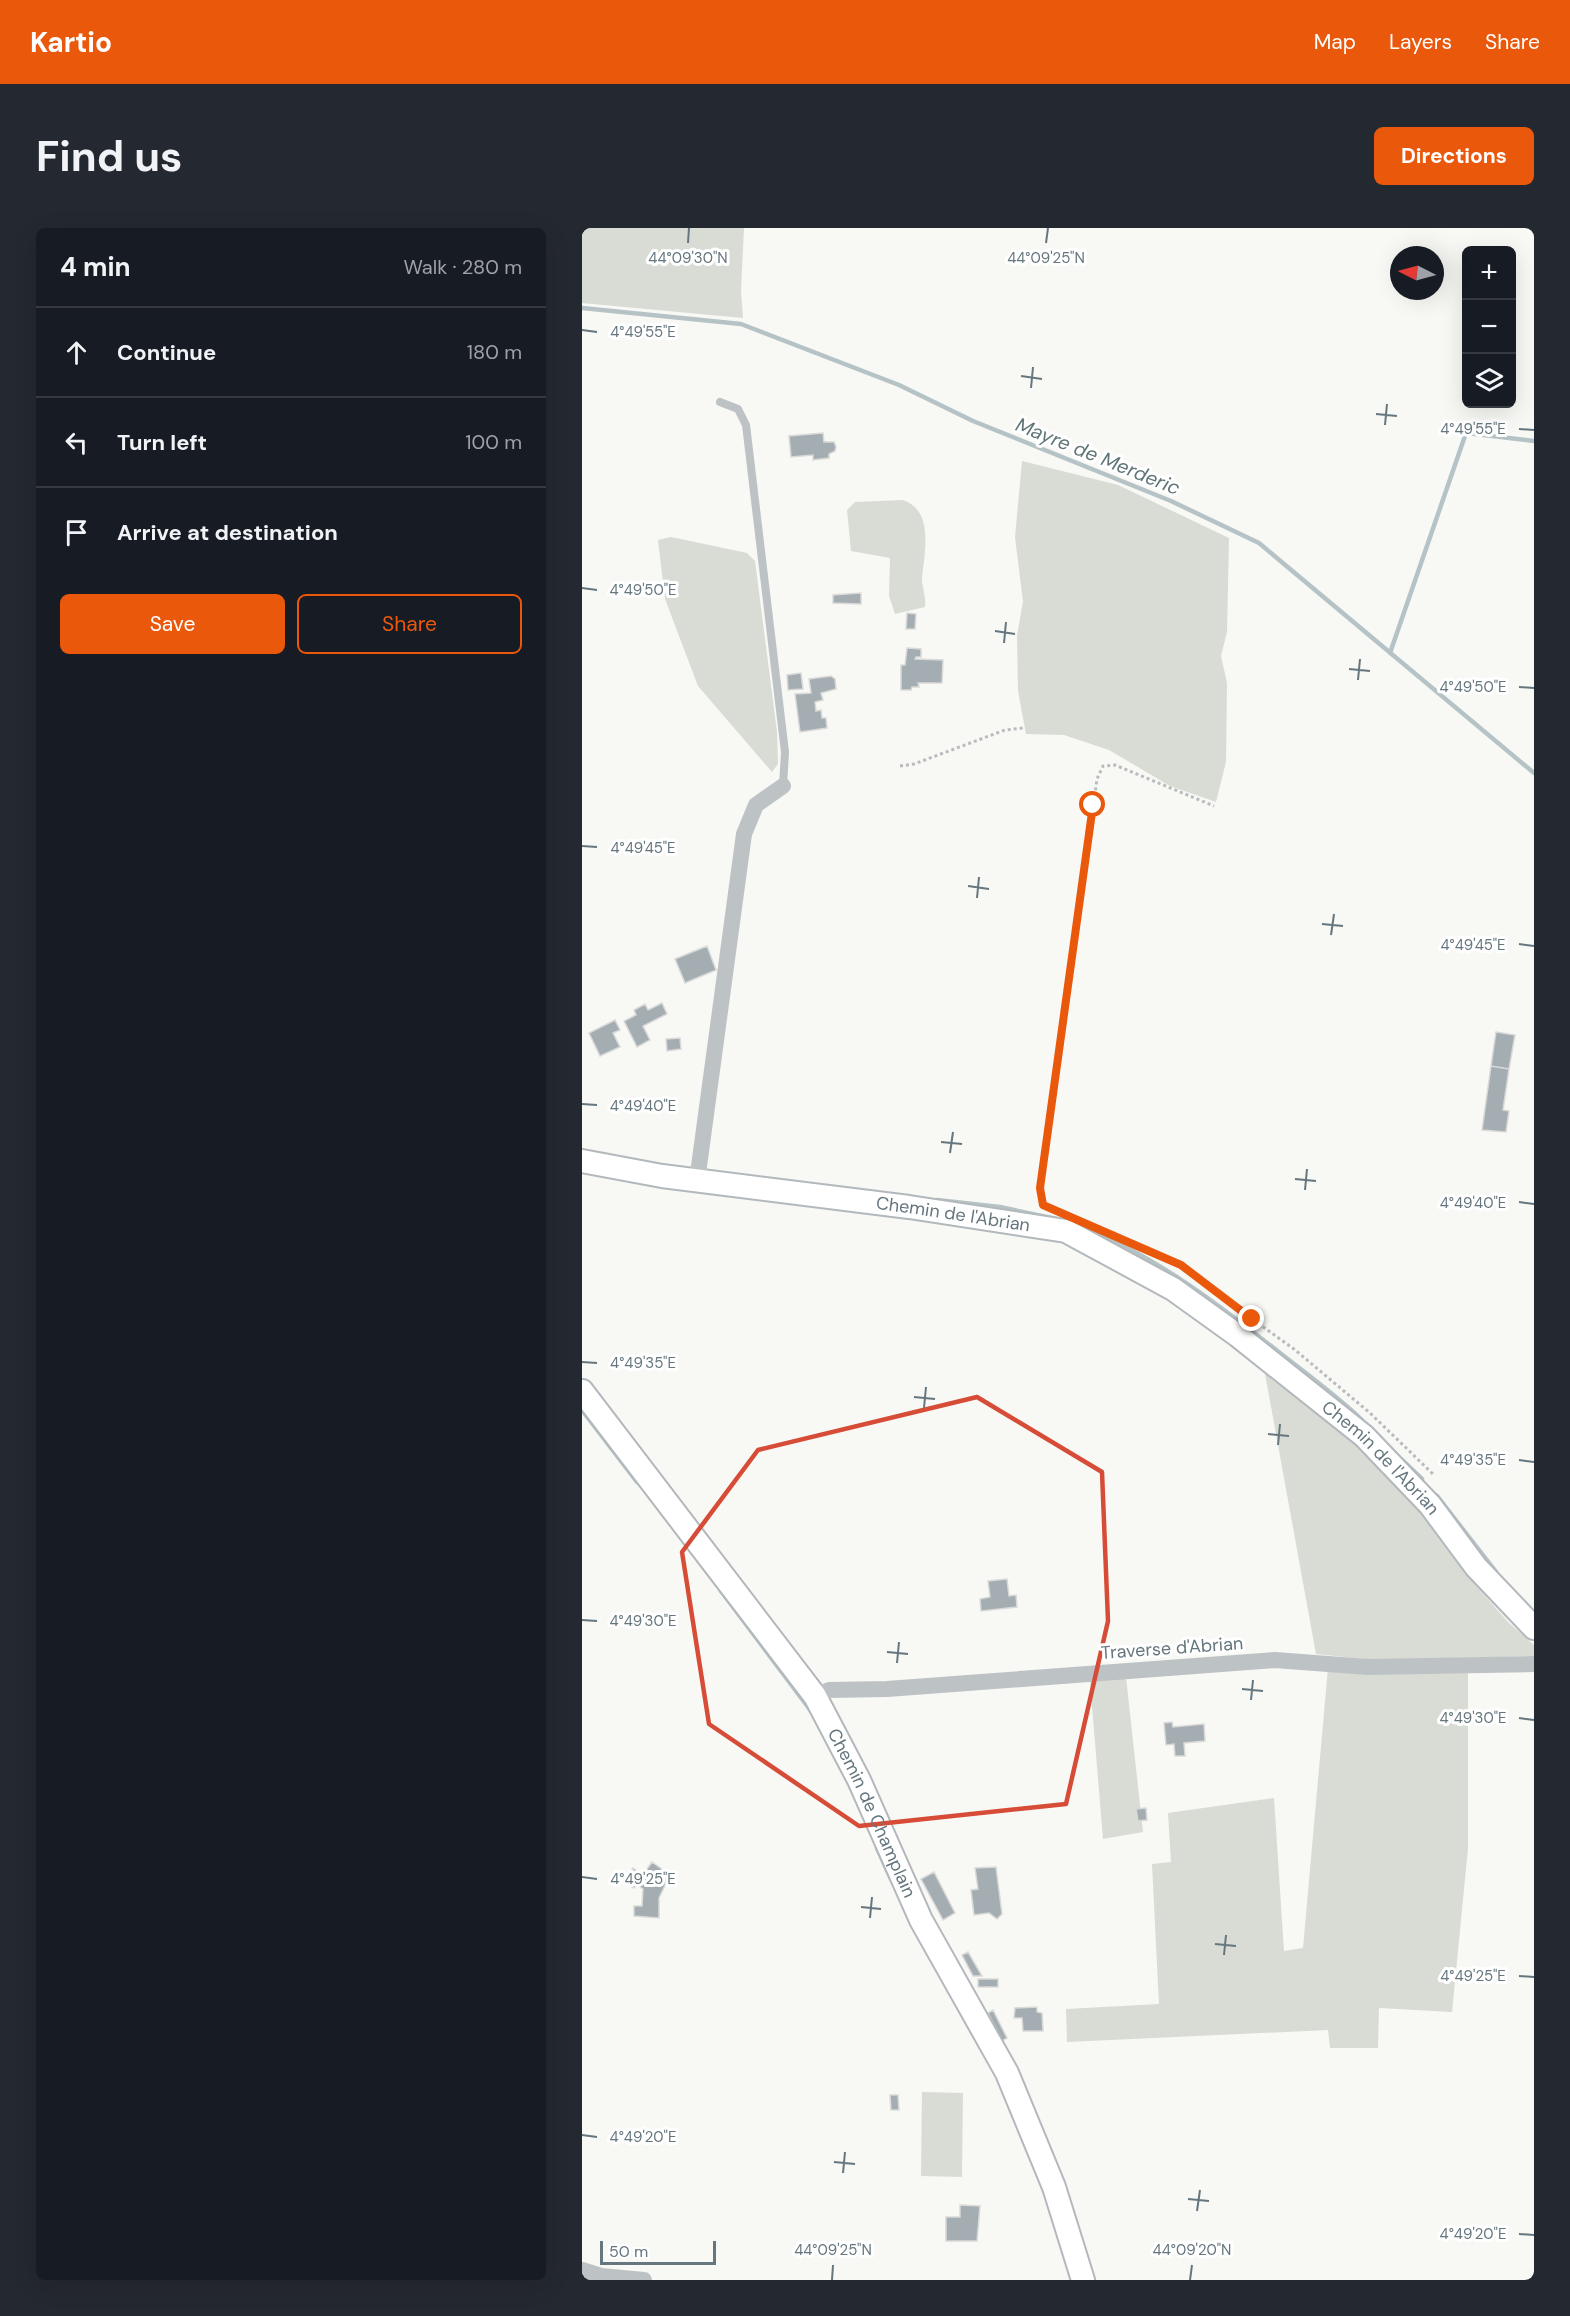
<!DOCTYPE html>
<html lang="en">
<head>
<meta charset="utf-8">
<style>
  body { margin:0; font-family:"DM Sans",sans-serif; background:#242831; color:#f1f3f6 }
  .controls { position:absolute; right:18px; top:18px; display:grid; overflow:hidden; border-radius:9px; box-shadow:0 6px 24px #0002 }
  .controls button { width:54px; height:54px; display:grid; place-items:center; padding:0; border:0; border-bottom:2px solid #363941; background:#171b24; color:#f1f3f6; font:30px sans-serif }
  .compass { position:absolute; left:808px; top:18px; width:54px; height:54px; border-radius:50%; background:#171b24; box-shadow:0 6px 24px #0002; rotate:276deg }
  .scale { position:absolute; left:18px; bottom:15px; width:116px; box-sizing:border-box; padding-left:6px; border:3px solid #65767e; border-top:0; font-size:16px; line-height:21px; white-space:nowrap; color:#65767e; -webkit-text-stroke:4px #fff; paint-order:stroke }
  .stop { position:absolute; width:18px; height:18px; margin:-14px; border:4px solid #ea580c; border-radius:50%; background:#fff }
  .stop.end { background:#ea580c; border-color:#fff; box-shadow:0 2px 6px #0008 }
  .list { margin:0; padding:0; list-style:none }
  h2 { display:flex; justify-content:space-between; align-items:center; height:78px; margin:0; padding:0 24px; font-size:26px }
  h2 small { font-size:20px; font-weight:400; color:#9ea1a6 }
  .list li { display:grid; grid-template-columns:39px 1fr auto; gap:18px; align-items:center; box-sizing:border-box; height:90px; padding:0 24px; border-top:2px solid #363941 }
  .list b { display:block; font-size:22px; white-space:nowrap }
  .list em { font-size:20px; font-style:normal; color:#9ea1a6 }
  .actions { display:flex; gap:12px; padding:18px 24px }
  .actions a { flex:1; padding:14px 0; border:2px solid #ea580c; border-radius:9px; text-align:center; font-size:21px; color:#ea580c }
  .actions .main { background:#ea580c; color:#fff }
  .icon { flex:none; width:33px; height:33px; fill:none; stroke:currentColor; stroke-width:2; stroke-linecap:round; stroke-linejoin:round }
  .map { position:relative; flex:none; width:952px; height:2052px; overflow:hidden; border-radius:9px }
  header { display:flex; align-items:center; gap:36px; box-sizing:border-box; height:84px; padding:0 30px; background:#ea580c; color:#fff }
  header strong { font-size:28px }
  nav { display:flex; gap:33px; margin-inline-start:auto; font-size:21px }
  .intro { display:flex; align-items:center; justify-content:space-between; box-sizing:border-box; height:144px; padding:0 36px }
  h1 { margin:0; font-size:42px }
  .button { padding:15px 27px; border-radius:9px; background:#ea580c; color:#fff; font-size:21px; font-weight:700 }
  main { display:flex; gap:36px; padding:0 36px }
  aside { flex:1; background:#171b24; border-radius:9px; box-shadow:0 6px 24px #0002 }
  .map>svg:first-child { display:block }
  .green { fill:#d8dcd5 }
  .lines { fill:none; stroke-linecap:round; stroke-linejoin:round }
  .stream { stroke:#b6c3c6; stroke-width:4.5 }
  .building { fill:#a4aeb2; stroke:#d9d9d8; stroke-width:1.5 }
  .secondary-casing { stroke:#b2b8bc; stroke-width:26 }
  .path { stroke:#b8bcbe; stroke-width:3; stroke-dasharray:3 3; stroke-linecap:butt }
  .lane { stroke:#bdc2c5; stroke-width:8 }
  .street { stroke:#bdc2c5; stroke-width:16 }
  .secondary { stroke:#fff; stroke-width:22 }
  .route { stroke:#ea580c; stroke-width:8 }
  .marked { fill:none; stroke:#d64c37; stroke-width:4.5; stroke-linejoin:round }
  .ticks { fill:none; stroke:#65767e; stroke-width:2 }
  .labels { text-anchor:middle; stroke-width:6; stroke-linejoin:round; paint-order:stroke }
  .street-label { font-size:18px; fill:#65767e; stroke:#fff }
  .water-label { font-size:20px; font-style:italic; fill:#607578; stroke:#fff }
  .ticks-label { font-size:15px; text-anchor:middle; fill:#65767e; stroke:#fff; stroke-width:6; stroke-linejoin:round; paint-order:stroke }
</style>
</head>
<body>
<header>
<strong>Kartio</strong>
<nav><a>Map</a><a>Layers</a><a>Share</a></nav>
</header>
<div class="intro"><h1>Find us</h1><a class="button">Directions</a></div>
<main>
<aside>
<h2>4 min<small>Walk · 280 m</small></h2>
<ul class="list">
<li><svg class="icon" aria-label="ahead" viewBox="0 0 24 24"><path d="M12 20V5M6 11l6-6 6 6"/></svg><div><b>Continue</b></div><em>180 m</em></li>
<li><svg class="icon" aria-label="left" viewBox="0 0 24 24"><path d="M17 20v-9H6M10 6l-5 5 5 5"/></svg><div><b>Turn left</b></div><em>100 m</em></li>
<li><svg class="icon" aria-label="arrive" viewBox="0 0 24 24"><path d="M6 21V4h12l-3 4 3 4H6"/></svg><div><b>Arrive at destination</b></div></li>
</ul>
<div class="actions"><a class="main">Save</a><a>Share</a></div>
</aside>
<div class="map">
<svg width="952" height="2052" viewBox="0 0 952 2052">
  <rect width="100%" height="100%" fill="#f8f8f5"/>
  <path class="green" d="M0,0H162L159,63L161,90L0,75Z
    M440,233L536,257L647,310L645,404L639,428L645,455L644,534L634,574L588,558L527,522L482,507L444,506L436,463L435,407L441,374L433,309Z
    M321,272C353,283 342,325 340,351C340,360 344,366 343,379L313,386L307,368L308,330L269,323L265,282L273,274Z
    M89,309L165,325L173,333L195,504L196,536L190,544L116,458L83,371L76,312Z
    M682,1140L771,1210L821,1262L881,1343L927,1395L952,1417V1428L792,1432L734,1426Z
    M746,1440L886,1443V1620L870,1784L797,1780L796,1820H748L746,1802L485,1814L484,1781L577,1776L570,1636L589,1634L586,1585L692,1570L702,1723L721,1720Z
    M544,1449L561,1604L521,1611L508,1454Z
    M340,1864L381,1865L380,1949L339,1948Z"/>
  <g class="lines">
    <path class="stream" d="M0,80L159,96L317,157L391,193L589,273L677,315L952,545
      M808,425L884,205L952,213
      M355,972L418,979L474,991
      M502,1000C574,1028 638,1078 698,1125C726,1147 755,1168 780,1192
      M0,1182L55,1254
      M820,1232L840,1251
      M855,1268L914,1344
      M139,1363L229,1483
      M295,1620L309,1651"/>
  </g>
  <path class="building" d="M241,205L242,214H252L254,219L253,223L247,226V230L231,232V227L209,229L207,208Z
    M279,365V376L251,375V367Z
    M325,385L334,386L333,401H324Z
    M325,420L339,421V429H334L333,431L361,432L360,455H336L337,459H330L329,462H319V437H323Z
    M219,445L221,461L206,462L205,447Z
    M249,448L253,451L254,461L239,465L241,472L233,474L234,483L239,482L240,490H244L245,500L218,504L213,466L229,465L227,451Z
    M125,718L134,742L103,755L93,731Z
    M80,775L85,786L61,798L68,812L55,819L42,793L54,787L52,782L63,776L66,782Z
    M33,792L38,802L31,805L38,819L18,828L7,805Z
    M914,804L933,807L927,841L909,838Z
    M98,810L99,821L85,823L84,811Z
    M909,838L927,841L921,882L927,883L924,904L900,902Z
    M425,1351L427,1368L434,1367L435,1379L399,1383L398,1371L408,1369L406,1353Z
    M590,1494L591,1499L622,1496L623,1513L602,1515L603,1528H593L592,1516L584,1517L582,1495Z
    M564,1580L565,1592L556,1593L554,1581Z
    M70,1634L88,1647L77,1670V1690L52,1688V1678H60L61,1661L55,1657L52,1660L42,1654L51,1640L61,1647Z
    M414,1639L420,1686L415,1691L407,1685L392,1687L389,1662L396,1661L393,1640Z
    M352,1644L373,1685L361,1692L339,1651Z
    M386,1724L400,1748H391L380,1727Z
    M396,1751H416V1759H396Z
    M455,1779V1784L460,1785L461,1803H441L440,1790H432L433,1780Z
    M411,1782L425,1810L420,1813L406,1785Z
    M308,1867H316L317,1882H309Z
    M378,1977L398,1978L395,2013H364V1989H378Z"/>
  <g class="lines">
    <defs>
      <g id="secondary">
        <path id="s1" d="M0,933L80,948L327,979L484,1003L591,1061L655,1107L782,1208L848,1277L894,1339L952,1400"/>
        <path id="s2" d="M0,1163L233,1468L277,1552L339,1692L425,1845L472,1959L501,2052"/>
      </g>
    </defs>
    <use href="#secondary" class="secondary-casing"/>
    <path class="path" d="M318,538L332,536L423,502L441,500
      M467,981L461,977L458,960L515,551L521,538L533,537L632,578
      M550,1016L599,1037L617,1053L712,1121L788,1185L852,1247"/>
    <path class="lane" d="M138,174L156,181L164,197L203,524L201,558"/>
    <path class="street" d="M115,953L162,606L174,577L201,558
      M233,1468L247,1462L305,1461L693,1432L786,1439L952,1436
      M0,2042L19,2048L62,2052"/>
    <use href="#secondary" class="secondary"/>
  </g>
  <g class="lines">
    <path class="route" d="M511,577L458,960L461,977L599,1037L670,1091"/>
  </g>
  <path class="marked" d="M395,1169L520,1244L526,1393L484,1576L277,1598L127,1496L100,1324L176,1222Z"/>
  <path class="ticks" d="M106,15L107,0M464,15L466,0M0,102L15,104M439,148L460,151M449,160L451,139M794,186L815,188M803,197L805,176M937,201L952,202M0,360L15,362M413,403L433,406M422,415L424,394M767,441L788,443M776,452L778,431M937,459L952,460M0,618L15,619M386,658L407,661M395,670L397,649M740,696L761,698M749,707L752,686M937,716L952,718M0,876L15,877M359,914L380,916M368,925L371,904M713,951L734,953M723,962L725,941M937,974L952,976M0,1134L15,1135M332,1169L353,1171M342,1180L344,1159M686,1206L707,1208M696,1217L698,1196M937,1232L952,1234M0,1392L15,1393M305,1424L326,1426M315,1435L317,1414M660,1461L681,1463M669,1472L671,1452M937,1490L952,1492M0,1649L15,1651M279,1679L299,1681M288,1690L290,1669M633,1716L654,1718M642,1727L644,1707M937,1748L952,1749M0,1907L15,1909M252,1934L273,1936M261,1945L263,1924M606,1971L627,1973M615,1983L618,1962M937,2006L952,2007M250,2052L251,2037M608,2052L610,2037"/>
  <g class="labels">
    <g class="street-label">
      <text dy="6" stroke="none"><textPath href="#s1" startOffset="375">Chemin de l'Abrian</textPath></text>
      <text dy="6" stroke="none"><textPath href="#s1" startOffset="879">Chemin de l'Abrian</textPath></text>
      <text transform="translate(590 1420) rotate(-4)" y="6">Traverse d'Abrian</text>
      <text dy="6" stroke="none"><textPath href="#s2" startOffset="514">Chemin de Champlain</textPath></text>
    </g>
    <g class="water-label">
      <text transform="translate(516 228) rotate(22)" y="7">Mayre de Merderic</text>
    </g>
  </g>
  <g class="ticks-label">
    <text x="106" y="35">44°09'30"N</text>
    <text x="464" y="35">44°09'25"N</text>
    <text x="61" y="109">4°49'55"E</text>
    <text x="891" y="206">4°49'55"E</text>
    <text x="61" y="367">4°49'50"E</text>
    <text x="891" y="464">4°49'50"E</text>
    <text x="61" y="625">4°49'45"E</text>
    <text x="891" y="722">4°49'45"E</text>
    <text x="61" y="883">4°49'40"E</text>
    <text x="891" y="980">4°49'40"E</text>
    <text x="61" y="1140">4°49'35"E</text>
    <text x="891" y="1237">4°49'35"E</text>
    <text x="61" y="1398">4°49'30"E</text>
    <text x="891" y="1495">4°49'30"E</text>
    <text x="61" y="1656">4°49'25"E</text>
    <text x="891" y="1753">4°49'25"E</text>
    <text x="61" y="1914">4°49'20"E</text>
    <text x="891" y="2011">4°49'20"E</text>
    <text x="251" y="2027">44°09'25"N</text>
    <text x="610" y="2027">44°09'20"N</text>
  </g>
</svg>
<div class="controls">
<button>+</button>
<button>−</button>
<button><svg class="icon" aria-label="layers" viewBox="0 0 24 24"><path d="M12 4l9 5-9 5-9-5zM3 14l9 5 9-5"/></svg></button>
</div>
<svg class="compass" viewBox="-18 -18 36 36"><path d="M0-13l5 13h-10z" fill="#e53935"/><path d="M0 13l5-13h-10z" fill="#9ea1a6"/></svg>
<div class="scale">50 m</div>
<div class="stop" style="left:511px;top:577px"></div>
<div class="stop end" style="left:670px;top:1091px"></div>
</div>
</main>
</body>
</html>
